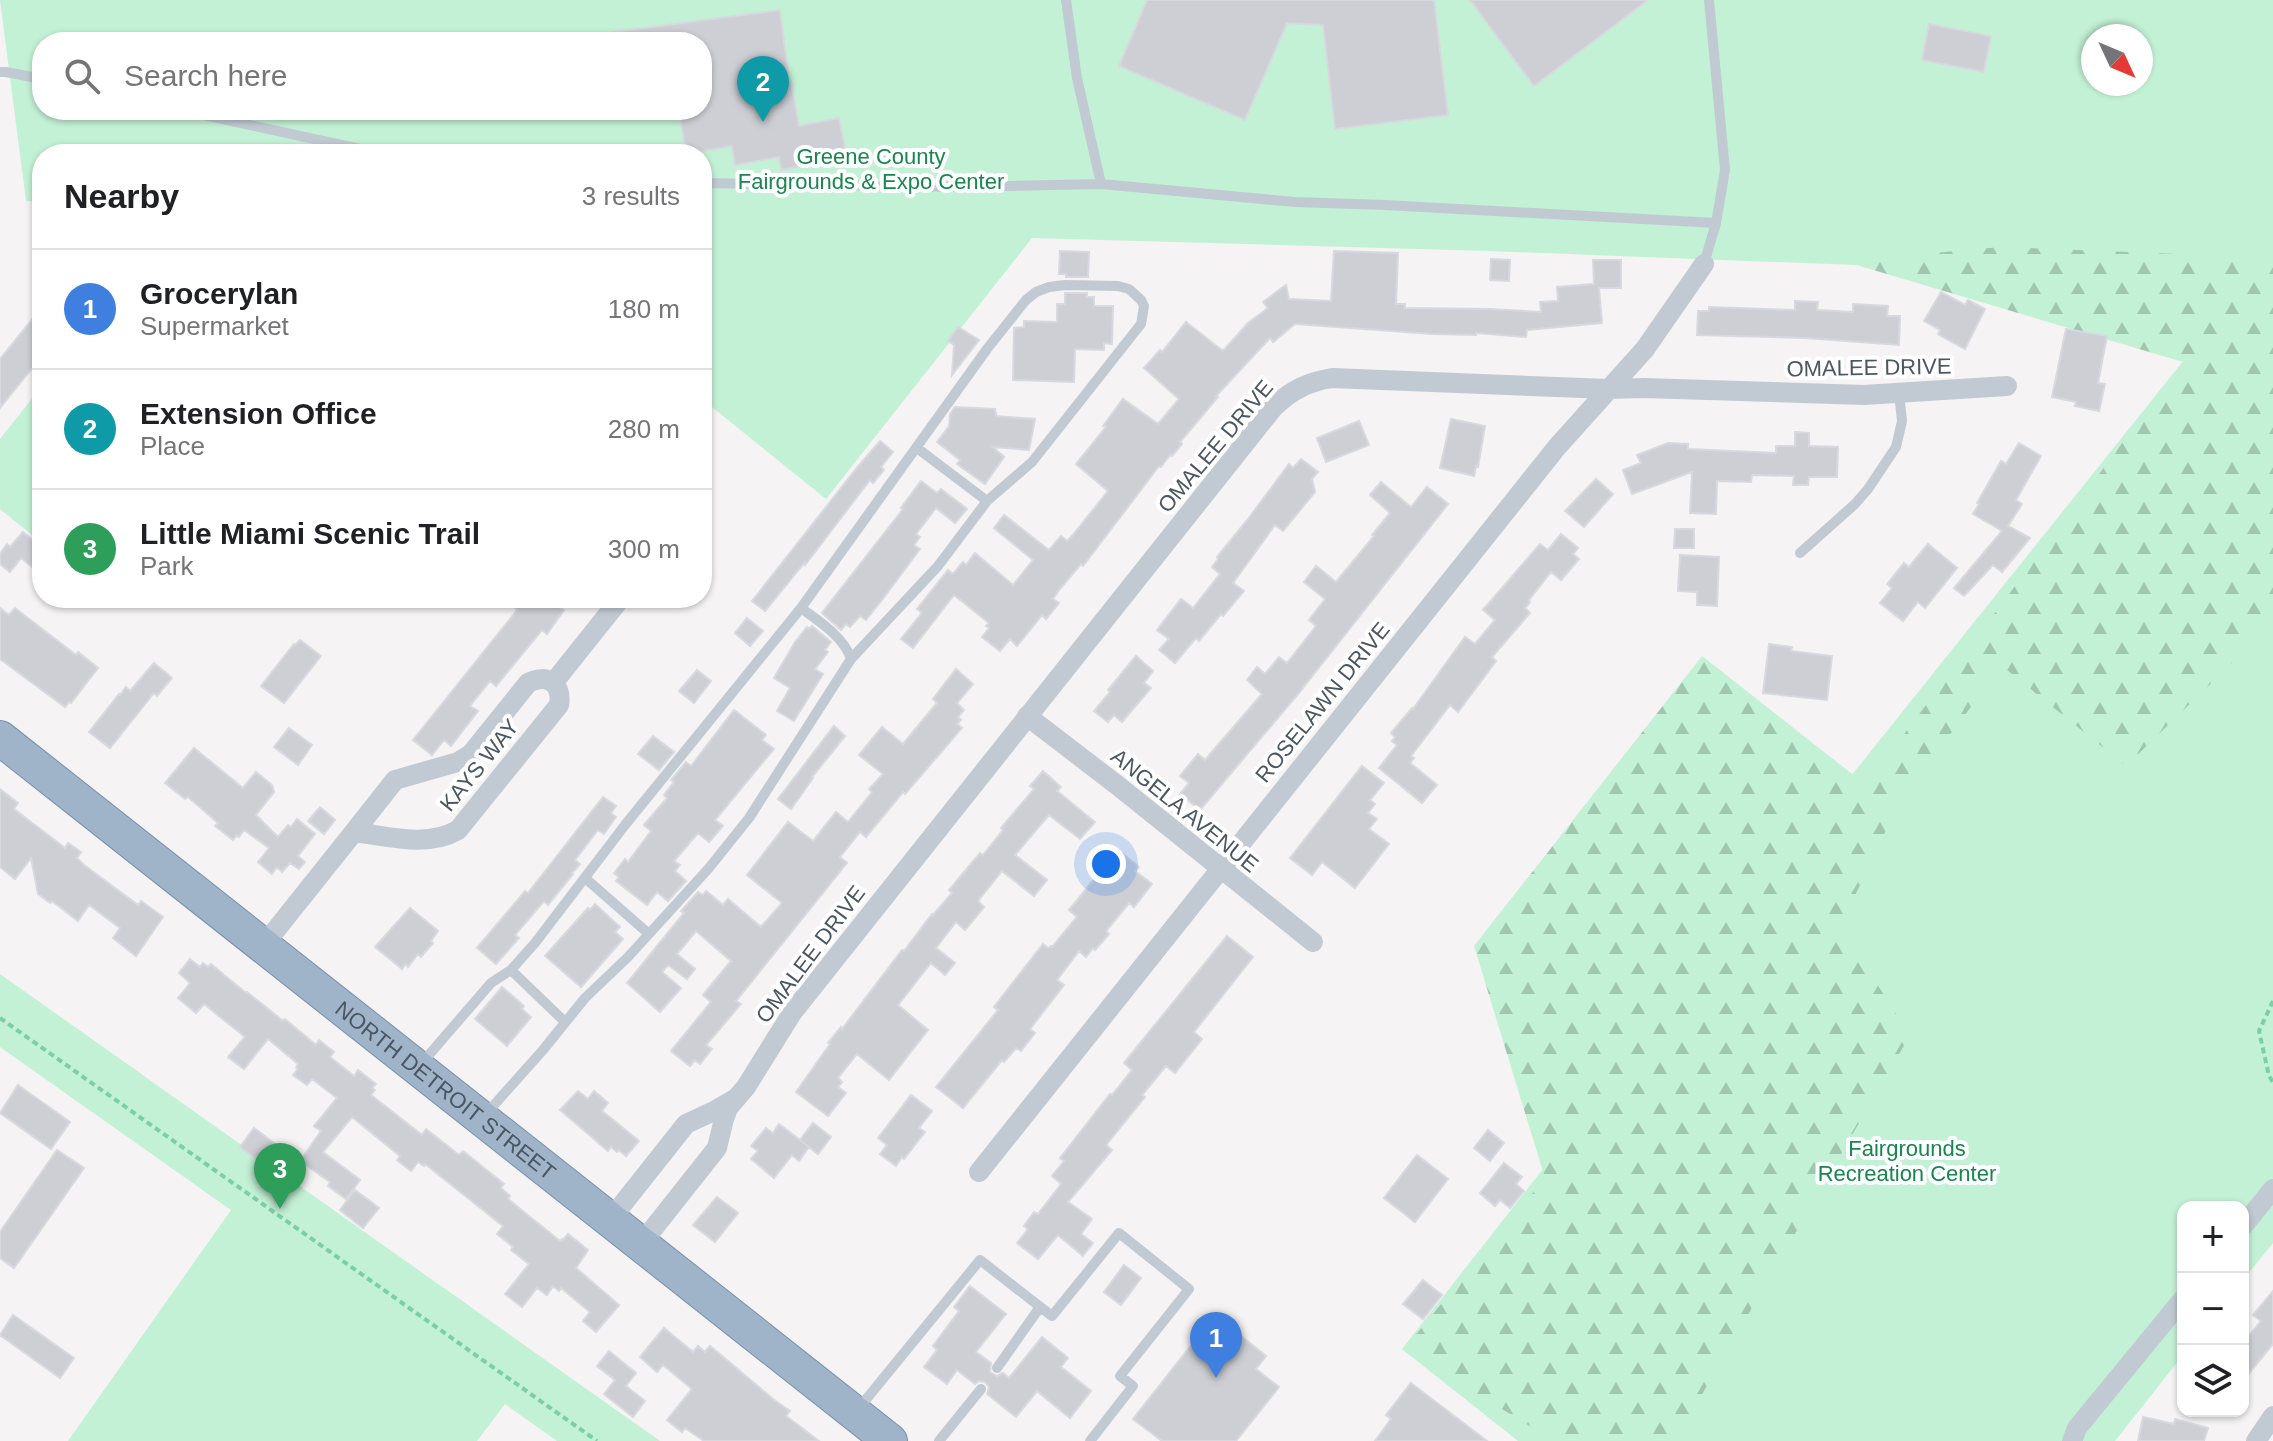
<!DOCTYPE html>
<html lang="en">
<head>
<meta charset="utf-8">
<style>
  body { margin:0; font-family:Helvetica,sans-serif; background:#f2f2f2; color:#202124 }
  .controls { position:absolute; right:24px; bottom:24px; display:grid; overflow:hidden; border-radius:16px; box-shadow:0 2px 6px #0004 }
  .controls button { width:72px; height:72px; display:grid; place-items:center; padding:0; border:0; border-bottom:2px solid #e0e0e0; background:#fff; color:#202124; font:40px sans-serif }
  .compass { position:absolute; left:2081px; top:24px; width:72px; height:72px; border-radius:50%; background:#fff; box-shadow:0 2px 6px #0004; rotate:134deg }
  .you { position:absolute; left:1106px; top:864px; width:28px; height:28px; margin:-20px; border:6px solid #fff; border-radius:50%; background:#1a73e8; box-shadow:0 0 0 12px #1a73e833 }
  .badge { display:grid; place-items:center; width:52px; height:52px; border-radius:50%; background:#1a73e8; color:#fff; font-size:26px; font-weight:700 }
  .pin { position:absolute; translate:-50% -66px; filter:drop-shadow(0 2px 4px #0008) }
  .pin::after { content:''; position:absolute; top:42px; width:28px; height:24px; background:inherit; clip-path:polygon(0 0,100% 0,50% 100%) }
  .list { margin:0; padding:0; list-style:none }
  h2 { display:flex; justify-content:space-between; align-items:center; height:104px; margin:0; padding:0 32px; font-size:34px }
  h2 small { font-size:26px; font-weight:400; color:#757577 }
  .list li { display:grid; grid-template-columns:52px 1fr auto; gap:24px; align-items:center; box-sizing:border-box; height:120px; padding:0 32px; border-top:2px solid #e0e0e0 }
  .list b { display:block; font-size:30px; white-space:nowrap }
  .list p { margin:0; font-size:26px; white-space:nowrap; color:#757577 }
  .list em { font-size:26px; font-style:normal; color:#757577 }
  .icon { flex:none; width:44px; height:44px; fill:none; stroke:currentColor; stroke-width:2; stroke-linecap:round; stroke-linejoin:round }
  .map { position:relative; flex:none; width:2273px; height:1441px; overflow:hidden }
  .search { position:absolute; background:#fff; box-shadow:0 2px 6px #0004; left:32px; top:32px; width:680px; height:88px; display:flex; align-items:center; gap:20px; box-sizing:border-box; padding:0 28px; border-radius:32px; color:#757577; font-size:30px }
  .panel { position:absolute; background:#fff; box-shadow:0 2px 6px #0004; left:32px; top:144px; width:680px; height:464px; border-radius:32px }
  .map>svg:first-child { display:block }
  .green { fill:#c3f1d5; fill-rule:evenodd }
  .forest { fill:url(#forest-firs) }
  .building { fill:#cdcfd5; stroke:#d7d9de; stroke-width:2 }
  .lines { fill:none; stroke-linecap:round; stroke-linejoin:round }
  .trunk-casing { stroke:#7690ad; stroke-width:36 }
  .path { stroke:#7ad0a6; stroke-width:4; stroke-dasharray:6 4; stroke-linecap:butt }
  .service { stroke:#c1cad2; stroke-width:10 }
  .minor { stroke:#c1cad2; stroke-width:20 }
  .trunk { stroke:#9fb4c9; stroke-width:34 }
  .labels { text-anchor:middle; stroke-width:8; stroke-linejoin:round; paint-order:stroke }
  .park-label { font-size:22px; fill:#17864f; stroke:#fff }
  .street-label { font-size:22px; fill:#4a5661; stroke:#fff }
</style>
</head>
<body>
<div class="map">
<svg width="2273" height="1441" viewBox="0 0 2273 1441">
  <defs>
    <pattern id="forest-firs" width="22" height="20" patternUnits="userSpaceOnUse" patternTransform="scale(2)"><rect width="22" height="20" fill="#c3f1d5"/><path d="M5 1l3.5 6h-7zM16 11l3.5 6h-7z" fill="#a0c6b0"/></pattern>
  </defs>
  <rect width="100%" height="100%" fill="#f5f3f3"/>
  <path class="green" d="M0,0H2273V1243L2243,1280V1207H2183V1355L2115,1441H1518L1402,1349L1851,776L2248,280L1488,251L1032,238L826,499L702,399V154H42V201H26ZM2093,36H2141V84H2093ZM42,42H702V110H42Z
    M42,386V543L0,509V439Z
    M0,974L660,1441H557L505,1404L477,1441H68L231,1210L0,1047Z"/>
  <path class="forest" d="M2001,247L2231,256L2273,262V623L2126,766L2002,666L1901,799L1840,927L1910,1035L1675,1441H1554L1404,1349L1545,1178L1474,946L1702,656L1866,785L2183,362L1843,261Z"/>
  <path class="building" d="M1147,0H1434L1448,115L1335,129L1323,25L1287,23L1245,120L1119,66Z
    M1470,0H1648L1534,86Z
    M780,10L789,80H791L799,126L839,118L847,158L781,170L779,157L735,165L732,146L686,154L679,110H702V42H615L614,32Z
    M1929,24L1991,36L1984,72L1922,60Z
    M1060,251L1089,252L1088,277H1066V274H1059Z
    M1334,251L1398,253L1396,304H1405V308L1490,309L1541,312L1540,302L1558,301L1557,287L1594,284L1593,260H1621V288H1599L1602,323L1527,330L1526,337L1476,333V335L1432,334L1295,324L1273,342L1270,338L1216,396L1218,397L1180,442L1182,444L1172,456L1170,455L1161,467L1159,466L1093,553L1083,566L1081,564L1059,590L1053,599L1059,603L1046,619L1042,615L1017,646L1010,639L1000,651L982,637L989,628L986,626L989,623L954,595L913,648L901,639L921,614V612L917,609L948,570L953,574L963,562L966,565L975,553L1013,585L1033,560L994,528L1004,515L1049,550L1061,536L1067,541L1072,536L1108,491L1076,464L1106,427L1103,426L1123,399L1158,424L1179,399L1144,368L1160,350L1162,352L1186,322L1223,351L1248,323L1268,308L1263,302L1286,285L1289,299L1331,301Z
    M1491,259L1510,260L1509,281L1490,280Z
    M1941,292L1965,305L1968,300L1985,309L1965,349L1938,334L1940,330L1924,321Z
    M1065,293H1087V297H1094V306H1113L1112,344L1104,343V350L1075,349L1074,382L1013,380L1014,328L1024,327V321L1057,322V304H1065Z
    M1795,301L1818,302L1817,310L1853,312V304L1888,306L1887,316H1900L1899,345L1805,338L1697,335L1698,311H1709V307L1795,310Z
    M42,307V356L0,408V359Z
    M958,327L979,340L952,375L954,345L948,341Z
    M2066,329L2107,336L2098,383L2105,384L2099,411L2075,406L2076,402L2052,397Z
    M955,407L995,409L996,416L1035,419L1029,450L993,447L1004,457L985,484L957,464L960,460L937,442L949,426L950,414Z
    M1451,419L1485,426L1478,467L1476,466L1474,476L1440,468Z
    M1359,421L1369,445L1326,462L1317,438Z
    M1795,432L1809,433V446L1838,447L1837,477H1809L1808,485H1793L1794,476L1752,475L1751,482L1717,481L1716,514L1690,513L1692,472L1632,494L1623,470L1641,463L1637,455L1668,443L1688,444V449L1776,453V446H1795Z
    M880,441L893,452L881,467L884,470L873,483L870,480L805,565L804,563L765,611L752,601L856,469Z
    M2019,443L2041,456L2016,500L2022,504L2008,526L2030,538L2002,572L1993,565L1964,596L1954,588L2002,531L1973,514L1979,504L1977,503L2001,461L2006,464Z
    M1301,459L1318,472L1312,479L1315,492L1283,531L1275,525L1233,583L1244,591L1223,616L1221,614L1199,641L1196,638L1175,663L1159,650L1169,639L1157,630L1181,599L1193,608L1220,574L1212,567L1218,559L1217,557L1248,519L1289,464L1293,468Z
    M1596,479L1613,494L1584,527L1565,511Z
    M921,481L937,493L941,489L967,509L955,523L936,508L916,534L920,537L914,545L920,549L882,600L866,620L860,616L850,627L846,624L841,630L822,613L903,509L901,508Z
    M1381,482L1411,507L1427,487L1448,504L1298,694L1200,810L1180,794L1189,783L1180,776L1198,754L1205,760L1262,694L1247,680L1257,667L1265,674L1279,657L1287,663L1316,626L1309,620L1325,599L1304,582L1316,566L1336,582L1374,536L1372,535L1390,513L1370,495Z
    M1675,529H1694V548H1674Z
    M23,532L42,548V575L21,558L10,572L0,564V554L7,544L10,547Z
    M1561,534L1578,548L1573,554L1579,559L1561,580L1551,572L1529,600L1530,602L1525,608L1530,613L1492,657L1496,661L1458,712L1450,705L1411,756L1414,758L1410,763L1437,785L1422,803L1379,768L1397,745L1392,741L1395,737L1391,733L1412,708L1413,709L1465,637L1475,644L1495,620L1483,610L1540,544L1548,550Z
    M1928,544L1957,568L1925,608L1918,602L1903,621L1880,603L1892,588L1887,584L1904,563L1909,567Z
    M1680,555L1719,557L1717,606L1697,605V592L1678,591Z
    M521,598H566L559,607L564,610L547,634L542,630L496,686L490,681L470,706L478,711L451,746L444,740L432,755L413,740L517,610L514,607Z
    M0,608L9,615L15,608L76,655L78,652L98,668L71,703L69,702L65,707L0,659Z
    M747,618L763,631L750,646L735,633Z
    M812,626L831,642L825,650L828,652L815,669L823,674L794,721L777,711L790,688L774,678L795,642L807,627L809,629Z
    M300,640L321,656L284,703L261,686L294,644L295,645Z
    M1769,644L1792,647L1791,651L1832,656L1827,700L1763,693Z
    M1136,656L1153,671L1144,683L1151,688L1122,722L1114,715L1108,722L1094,711L1110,692L1108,690Z
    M154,663L172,678L157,696L154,693L110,748L89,732L119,694L120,695L126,687L130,691Z
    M956,669L973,684L957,703L964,710L958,717L961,720L957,724L962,728L905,794L903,792L866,837L860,832L840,857L847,863L736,1001L741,1004L706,1045L712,1049L700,1064L695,1060L690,1066L671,1051L711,1002L703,995L731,961L696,931L677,954L695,969L687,979L668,965L662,972L681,988L660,1012L627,983L684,913L681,911L698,892L703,895L706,891L723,905L728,899L761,927L782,903L747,875L788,822L813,841L836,812L848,822L872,792L869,789L883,774L859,755L882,727L903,744L937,703L933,699Z
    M697,670L711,681L694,703L679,691Z
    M734,710L766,735L762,740L774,749L715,820L723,826L709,842L698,833L674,861L680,865L675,871L686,881L668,901L657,892L647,905L616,881L619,877L614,873L625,859L628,862L651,831L644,825L667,798L664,795L674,782L671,780L686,762L691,766Z
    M834,726L845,736L812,777L813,778L791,809L778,799Z
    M289,728L312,745L298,765L274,747Z
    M653,736L674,752L659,770L638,754Z
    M194,748L243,788L256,772L272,785L274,792L256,815L278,837L288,825L291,827L297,819L315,834L298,856L305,862L299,869L290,863L282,872L277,867L272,874L258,862L269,848L244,830L239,837L237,835L233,840L215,826L218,823L188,797L185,799L165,783Z
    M1362,766L1384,783L1370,800L1375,804L1368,813L1377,819L1369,829L1389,844L1355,888L1322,862L1312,875L1290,858Z
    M1043,771L1061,787L1057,791L1095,822L1080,839L1049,815L1015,855L1047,880L1034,896L1002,871L978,901L984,907L965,930L956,922L936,948L955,963L945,975L931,963L898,1005L928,1030L889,1080L857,1054L838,1078L842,1082L838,1087L846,1093L828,1116L796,1092L830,1044L828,1043L841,1027L842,1029L902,950L904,951L932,914L933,915L952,893L949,890L980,853L983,855L1003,830L1001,828L1034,789L1030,786Z
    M0,789L18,803L14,809L65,848L68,843L81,852L77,858L84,865L138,905L141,901L163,917L136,956L113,938L120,928L89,905L78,921L52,901L50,903L38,894L31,858L15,879L0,867Z
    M603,797L616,806L611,813L616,817L604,834L598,830L575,860L580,864L572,873L573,874L548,905L544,901L515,935L519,938L496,964L477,948L525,891L528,893Z
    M320,807L335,820L324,834L308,821Z
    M1102,853L1115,863L1122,853L1139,867L1135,871L1152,884L1134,907L1129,903L1106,931L1109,934L1095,950L1093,948L1086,957L1079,951L1057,980L1064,985L1030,1029L1035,1033L1021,1051L1016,1048L1004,1062L1002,1060L963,1108L936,1087L998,1010L994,1007L1043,944L1048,948L1051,946L1052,947L1077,917L1069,910L1096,877L1088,871Z
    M595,904L620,927L615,932L623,939L581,987L545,956L588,908L590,910Z
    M410,908L438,931L431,941L433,943L421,957L418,954L408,967L406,964L402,969L375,947Z
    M1227,936L1253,957L1194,1032L1202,1039L1175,1073L1166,1066L1142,1095L1145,1097L1106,1145L1112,1150L1068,1202L1092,1219L1081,1234L1093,1243L1083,1256L1058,1235L1038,1259L1017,1243L1028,1229L1024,1226L1034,1212L1038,1214L1061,1184L1052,1176L1064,1161L1060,1158L1110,1094L1112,1095L1132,1070L1124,1063Z
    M190,959L200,967L203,963L208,967L211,964L246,993L247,992L283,1021L285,1019L316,1045L319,1040L334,1052L330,1057L354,1076L358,1070L376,1084L372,1088L375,1090L371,1095L422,1135L426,1129L459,1155L463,1151L504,1184L501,1188L510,1196L508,1199L560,1241L562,1239L563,1240L568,1234L588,1250L576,1268L619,1305L596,1332L583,1321L590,1312L561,1288L559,1291L553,1286L547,1295L537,1288L522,1307L505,1294L529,1264L511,1250L513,1247L497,1234L503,1226L425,1164L424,1166L418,1162L411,1171L397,1160L400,1156L352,1117L323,1152L360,1180L346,1199L328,1186L330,1182L300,1161L321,1131L314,1126L337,1098L312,1079L307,1085L293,1075L298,1069L296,1067L298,1064L268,1039L244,1069L228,1057L245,1037L204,1004L196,1013L178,998L190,983L179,973Z
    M502,987L524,1006L522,1009L531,1017L507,1046L475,1019Z
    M18,1085L70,1122L51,1149L0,1113Z
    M578,1091L588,1099L594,1091L608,1103L602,1111L639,1141L626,1156L619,1150L617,1152L611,1147L608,1151L560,1110Z
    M911,1095L932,1111L919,1128L925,1132L904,1159L902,1157L896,1166L880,1154L887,1145L878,1138Z
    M813,1123L831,1137L818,1154L800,1140Z
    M779,1124L809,1147L799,1161L792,1155L774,1178L751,1159L758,1151L751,1146L766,1128L773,1133Z
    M254,1128L274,1143L260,1162L240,1147Z
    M1488,1130L1504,1143L1490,1161L1474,1148Z
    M57,1150L84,1168L14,1268L0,1258V1232Z
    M1417,1155L1448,1179L1415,1222L1384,1198Z
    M1504,1163L1522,1177L1516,1184L1524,1191L1510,1208L1500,1200L1495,1206L1480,1193Z
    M355,1190L379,1208L363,1228L340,1210Z
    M717,1197L738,1213L715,1242L693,1225Z
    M1124,1265L1141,1278L1121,1305L1104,1292Z
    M1423,1280L1442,1295L1423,1319L1403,1304Z
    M970,1286L1006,1314L976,1352L991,1363L990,1372L997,1376L1003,1373L1009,1378L1042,1337L1068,1358L1061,1367L1091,1391L1070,1418L1037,1391L1016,1417L987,1394L989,1387L985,1382L979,1381L975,1384L957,1370L947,1384L924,1367L937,1350L933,1346L959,1311L954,1307Z
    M2273,1291V1344L2243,1381V1343L2261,1321L2253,1315Z
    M13,1315L74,1358L60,1378L0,1335Z
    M1215,1315L1266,1356L1256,1369L1279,1387L1236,1441H1162L1133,1419Z
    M664,1328L693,1352L698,1346L705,1352L710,1346L773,1399L790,1411L786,1416L819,1441H704L685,1428L682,1432L667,1420L692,1389L663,1365L657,1372L640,1357Z
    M609,1351L636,1373L626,1386L645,1401L633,1417L604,1394L615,1380L597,1366Z
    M1411,1383L1487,1441H1375L1391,1419L1386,1415Z
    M2143,1417L2174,1424L2175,1419L2208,1428L2204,1441H2138Z"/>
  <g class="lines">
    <defs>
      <g id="trunk">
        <path id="s1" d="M0,738L890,1441"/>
      </g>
    </defs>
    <use href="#trunk" class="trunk-casing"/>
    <path class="path" d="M2273,1001L2259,1031L2269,1076L2273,1082
      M0,1018L597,1441"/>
    <path class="service" d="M1066,0L1077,78L1101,184
      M0,72H6L42,79
      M181,110L383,154
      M702,183L964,187L1101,184L1295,202L1385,205L1716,223
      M1704,264L1716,223L1725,170L1709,0
      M917,448L987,501
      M1800,553L1855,504L1868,489L1896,447L1902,421L1899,393
      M801,608C819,621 844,637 851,659
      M585,878L649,934
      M511,970L565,1022
      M421,1064L491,983L511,970L535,943L625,825L801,608L987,349L1026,300L1036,292L1049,287L1065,285L1118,286L1129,289L1141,300L1144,306L1141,324L1032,462L987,501L938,566L851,659L749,818L709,868L628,957L585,998L543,1050L485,1115
      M997,1368L1040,1307
      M859,1408L980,1260L1052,1316L1119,1233L1189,1289L1120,1376L1133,1386L1090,1441
      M939,1441L981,1389"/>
    <path class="minor" d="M554,682L621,598
      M1027,716L1117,785L1313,942
      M263,946L354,832C388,836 427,848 458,830L559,705C563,683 546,673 528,683L471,754L458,762L395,780L354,832
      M979,1172L1557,447L1645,349L1704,264
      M610,1220L686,1124L716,1110L735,1099
      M2243,1226L2273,1189
      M641,1244L717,1148L724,1119L728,1108L746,1087L792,1013L1273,408C1291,390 1308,382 1332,378L1608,389L1644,388L1864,395L2007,386
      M2072,1441L2077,1428L2183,1299
      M2256,1441L2273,1416"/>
    <use href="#trunk" class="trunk"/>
  </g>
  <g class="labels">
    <g class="park-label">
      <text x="871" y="164">Greene County<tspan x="871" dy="25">Fairgrounds &amp; Expo Center</tspan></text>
      <text x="1907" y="1156">Fairgrounds<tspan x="1907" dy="25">Recreation Center</tspan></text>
    </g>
    <g class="street-label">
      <text transform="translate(1869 367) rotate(-1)" y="8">OMALEE DRIVE</text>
      <text transform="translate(1215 446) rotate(-50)" y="8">OMALEE DRIVE</text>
      <text transform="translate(1322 702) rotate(-51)" y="8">ROSELAWN DRIVE</text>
      <text transform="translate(479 765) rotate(-51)" y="8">KAYS WAY</text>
      <text transform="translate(1185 810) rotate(39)" y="8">ANGELA AVENUE</text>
      <text transform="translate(810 954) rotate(-53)" y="8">OMALEE DRIVE</text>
      <text dy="8" stroke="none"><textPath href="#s1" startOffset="568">NORTH DETROIT STREET</textPath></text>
    </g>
  </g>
</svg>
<div class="controls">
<button>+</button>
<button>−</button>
<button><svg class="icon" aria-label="layers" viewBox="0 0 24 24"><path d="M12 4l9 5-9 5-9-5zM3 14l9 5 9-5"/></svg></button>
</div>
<svg class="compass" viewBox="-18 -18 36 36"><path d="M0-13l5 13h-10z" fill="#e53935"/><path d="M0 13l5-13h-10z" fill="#757577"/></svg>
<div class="you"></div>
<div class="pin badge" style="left:1216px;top:1378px;background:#3f7fe0">1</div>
<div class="pin badge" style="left:763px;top:122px;background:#0f9aa8">2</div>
<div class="pin badge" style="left:280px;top:1209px;background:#2e9e5b">3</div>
<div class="search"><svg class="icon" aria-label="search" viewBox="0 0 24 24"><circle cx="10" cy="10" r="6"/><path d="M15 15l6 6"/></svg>Search here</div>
<section class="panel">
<h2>Nearby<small>3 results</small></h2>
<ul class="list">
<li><span class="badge" style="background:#3f7fe0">1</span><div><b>Grocerylan</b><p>Supermarket</p></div><em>180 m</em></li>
<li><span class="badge" style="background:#0f9aa8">2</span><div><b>Extension Office</b><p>Place</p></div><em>280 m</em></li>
<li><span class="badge" style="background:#2e9e5b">3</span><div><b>Little Miami Scenic Trail</b><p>Park</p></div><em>300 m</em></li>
</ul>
</section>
</div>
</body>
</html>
